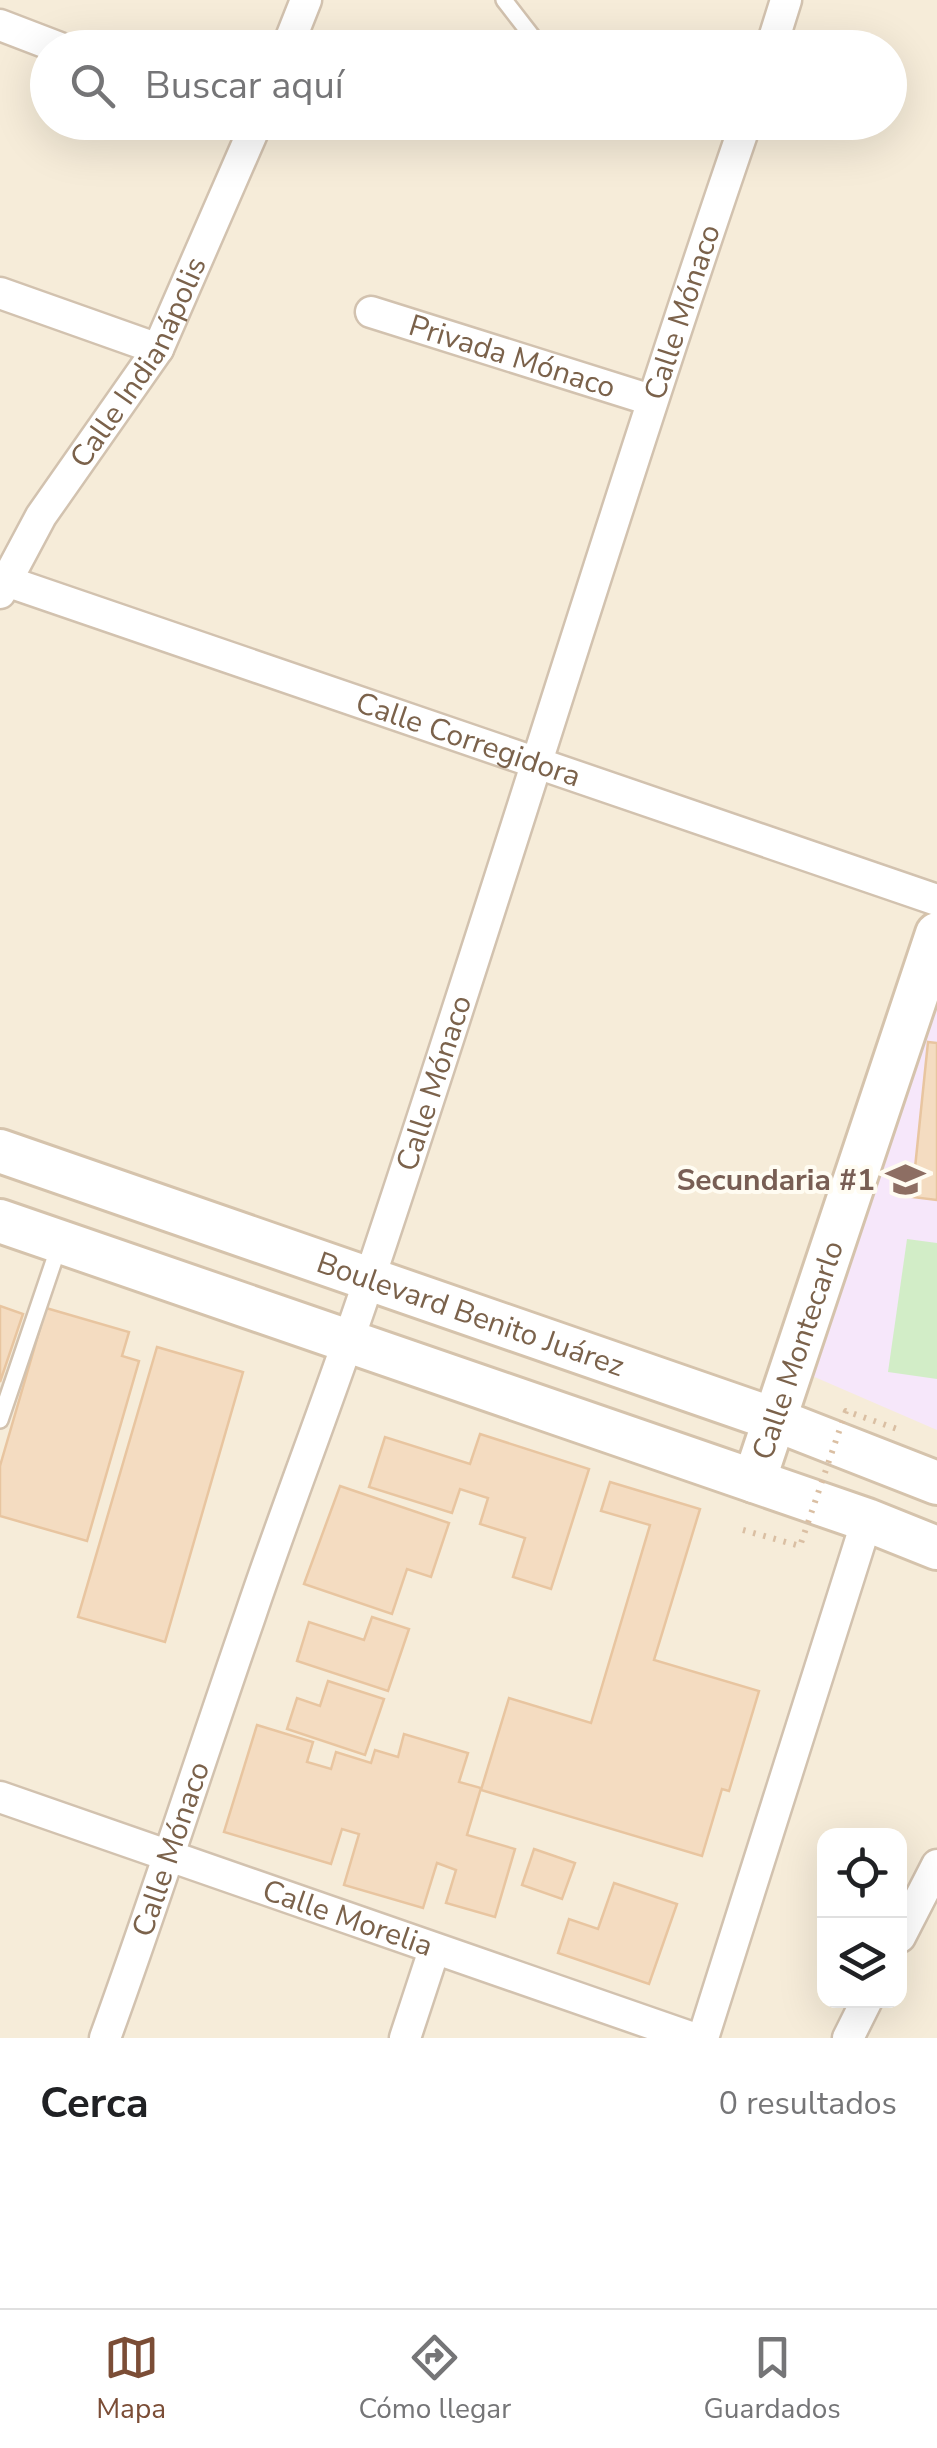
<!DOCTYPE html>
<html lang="es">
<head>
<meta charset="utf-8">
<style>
  body { margin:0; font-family:"Nunito Sans",sans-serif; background:#f6f6f6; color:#202124 }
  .controls { position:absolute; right:30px; bottom:30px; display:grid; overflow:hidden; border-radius:20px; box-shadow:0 10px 40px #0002 }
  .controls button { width:90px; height:90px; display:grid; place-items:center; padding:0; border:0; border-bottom:2px solid #e0e0e0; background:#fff; color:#202124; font:50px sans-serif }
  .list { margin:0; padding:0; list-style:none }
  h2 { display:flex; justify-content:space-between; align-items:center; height:130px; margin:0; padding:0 40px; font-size:42px }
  h2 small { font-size:32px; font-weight:400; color:#757577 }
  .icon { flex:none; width:55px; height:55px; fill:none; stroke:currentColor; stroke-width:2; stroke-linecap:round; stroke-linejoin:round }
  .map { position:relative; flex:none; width:937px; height:2038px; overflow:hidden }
  .search { position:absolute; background:#fff; box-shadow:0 10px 40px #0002; left:30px; right:30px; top:30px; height:110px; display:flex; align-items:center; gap:25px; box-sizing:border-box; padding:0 35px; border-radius:55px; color:#757577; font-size:38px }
  .sheet { height:270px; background:#fff }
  nav { display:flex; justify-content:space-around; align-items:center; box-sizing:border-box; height:140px; border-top:2px solid #e0e0e0; background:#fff; font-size:28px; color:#757577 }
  nav a { display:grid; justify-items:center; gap:5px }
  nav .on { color:#7b4d36 }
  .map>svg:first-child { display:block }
  .residential { fill:#f6ecd9; fill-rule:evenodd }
  .education { fill:#f6e7fa }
  .green { fill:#d2edc7 }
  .building { fill:#f4dcc1; stroke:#e8c5a0; stroke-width:2.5 }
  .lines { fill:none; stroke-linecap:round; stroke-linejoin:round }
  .lane-casing { stroke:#d2c2af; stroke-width:20 }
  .street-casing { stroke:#d2c2af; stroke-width:35 }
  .secondary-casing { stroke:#d5c3ac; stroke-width:48 }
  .lane { stroke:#fff; stroke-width:15 }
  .street { stroke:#fff; stroke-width:30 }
  .secondary { stroke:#fff; stroke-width:42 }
  .path-bridge { stroke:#dabfa3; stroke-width:6; stroke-dasharray:2.5 8; stroke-linecap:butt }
  .labels { text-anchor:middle; stroke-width:8; stroke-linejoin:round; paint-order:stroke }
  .street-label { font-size:30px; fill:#7b624b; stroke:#fffcf2 }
  .education-label { font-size:30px; font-weight:bold; fill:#785e54; stroke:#fffcf2; text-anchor:end }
</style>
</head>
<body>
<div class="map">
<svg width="937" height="2038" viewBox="0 0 937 2038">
  <rect width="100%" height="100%" fill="#fdf9eb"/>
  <path class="residential" d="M0,0H937V2038H0ZM48,48H890V122H48ZM824,1836H900V2000H824Z"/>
  <path class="education" d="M937,984V1430L810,1375Z"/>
  <path class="green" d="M907,1239L937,1243V1379L888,1372Z"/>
  <path class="building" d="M928,1042L937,1043V1200L912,1197Z
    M0,1306L23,1314L0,1382Z
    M46,1308L129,1332L122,1356L139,1361L87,1541L0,1516V1466Z
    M157,1347L243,1372L165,1642L78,1617Z
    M480,1434L589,1469L551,1589L513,1577L525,1538L480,1524L488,1498L460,1489L452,1513L369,1487L385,1437L470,1464Z
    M610,1482L700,1509L654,1660L759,1691L729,1791L722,1789L702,1856L481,1790L509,1698L591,1723L650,1525L601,1511Z
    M340,1486L449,1523L431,1577L407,1569L392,1614L304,1584Z
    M372,1617L409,1629L388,1691L297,1661L309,1622L364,1640Z
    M328,1681L384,1699L365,1755L287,1729L297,1698L320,1706Z
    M257,1725L313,1742L307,1762L331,1769L336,1752L371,1763L375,1750L398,1757L404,1734L468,1753L459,1782L481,1788L467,1835L515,1849L495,1917L446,1903L456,1870L437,1863L423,1908L344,1885L359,1834L342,1829L331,1864L224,1832Z
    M534,1849L575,1863L562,1899L522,1885Z
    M614,1883L677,1904L649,1984L558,1953L569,1919L598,1929Z"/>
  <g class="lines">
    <defs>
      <path id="lane" d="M504,0L535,40
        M0,1420L59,1246"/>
      <g id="street">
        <path d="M0,25L60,48"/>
        <path d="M287,48L306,0"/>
        <path d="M771,48L786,0"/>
        <path d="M0,293L158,349"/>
        <path id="s1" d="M371,312L651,400"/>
        <path id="s2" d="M0,579L937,900"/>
        <path id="s3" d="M0,593L41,516L158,349L257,122"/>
        <path id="s4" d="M0,1797L693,2038"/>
        <path d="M900,1937L937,1865"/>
        <path id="s5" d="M105,2038C156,1898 201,1757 250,1616C289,1500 334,1387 372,1271C500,889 615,503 746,122"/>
        <path d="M405,2038L434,1950"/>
        <path d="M703,2038L867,1520"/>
        <path d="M848,2038L867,2000"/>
      </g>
      <g id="secondary">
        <path id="s6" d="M0,1151L776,1420L937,1483"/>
        <path d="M0,1221L867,1520L937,1548"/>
        <path id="s7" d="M754,1481L937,934"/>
      </g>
    </defs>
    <use href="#lane" class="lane-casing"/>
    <use href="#street" class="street-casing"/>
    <use href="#secondary" class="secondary-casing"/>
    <use href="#lane" class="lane"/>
    <use href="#street" class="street"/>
    <use href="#secondary" class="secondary"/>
    <path class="path-bridge" d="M743,1530L800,1546L846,1411L897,1429"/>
  </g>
  <defs>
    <symbol id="school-bare" viewBox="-9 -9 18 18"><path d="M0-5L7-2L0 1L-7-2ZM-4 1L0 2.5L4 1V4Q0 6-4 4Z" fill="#8d6e63" stroke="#fffcf2" stroke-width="2.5" paint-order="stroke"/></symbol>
  </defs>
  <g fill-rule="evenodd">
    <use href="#school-bare" x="878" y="1152" width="55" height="55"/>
  </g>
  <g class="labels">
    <g class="street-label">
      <text dy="10" stroke="none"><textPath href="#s5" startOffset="1820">Calle Mónaco</textPath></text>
      <text dy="10" stroke="none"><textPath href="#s1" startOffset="148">Privada Mónaco</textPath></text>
      <text dy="10" stroke="none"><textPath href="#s3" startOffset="270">Calle Indianápolis</textPath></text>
      <text dy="10" stroke="none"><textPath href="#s2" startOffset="495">Calle Corregidora</textPath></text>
      <text dy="10" stroke="none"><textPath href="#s5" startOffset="1010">Calle Mónaco</textPath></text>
      <text dy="10" stroke="none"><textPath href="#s6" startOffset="498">Boulevard Benito Juárez</textPath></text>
      <text dy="10" stroke="none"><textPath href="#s7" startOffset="138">Calle Montecarlo</textPath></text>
      <text dy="10" stroke="none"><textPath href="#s5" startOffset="200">Calle Mónaco</textPath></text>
      <text dy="10" stroke="none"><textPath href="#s4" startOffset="368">Calle Morelia</textPath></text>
    </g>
    <g class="education-label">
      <text x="875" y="1190">Secundaria #1</text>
    </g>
  </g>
</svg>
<div class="controls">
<button><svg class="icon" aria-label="locate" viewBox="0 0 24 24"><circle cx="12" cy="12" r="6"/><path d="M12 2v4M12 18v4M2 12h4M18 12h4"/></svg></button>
<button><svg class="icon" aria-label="layers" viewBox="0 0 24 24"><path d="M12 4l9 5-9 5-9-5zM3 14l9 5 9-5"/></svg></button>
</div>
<div class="search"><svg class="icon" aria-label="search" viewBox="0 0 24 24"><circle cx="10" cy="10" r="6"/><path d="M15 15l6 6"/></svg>Buscar aquí</div>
</div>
<section class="sheet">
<h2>Cerca<small>0 resultados</small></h2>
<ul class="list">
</ul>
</section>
<nav>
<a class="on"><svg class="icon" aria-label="map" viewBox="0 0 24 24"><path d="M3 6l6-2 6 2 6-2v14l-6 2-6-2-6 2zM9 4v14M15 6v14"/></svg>Mapa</a>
<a><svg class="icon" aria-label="directions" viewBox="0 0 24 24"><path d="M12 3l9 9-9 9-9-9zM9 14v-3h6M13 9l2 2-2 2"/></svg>Cómo llegar</a>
<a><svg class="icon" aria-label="saved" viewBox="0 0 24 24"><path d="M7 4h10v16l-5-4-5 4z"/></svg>Guardados</a>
</nav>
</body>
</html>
